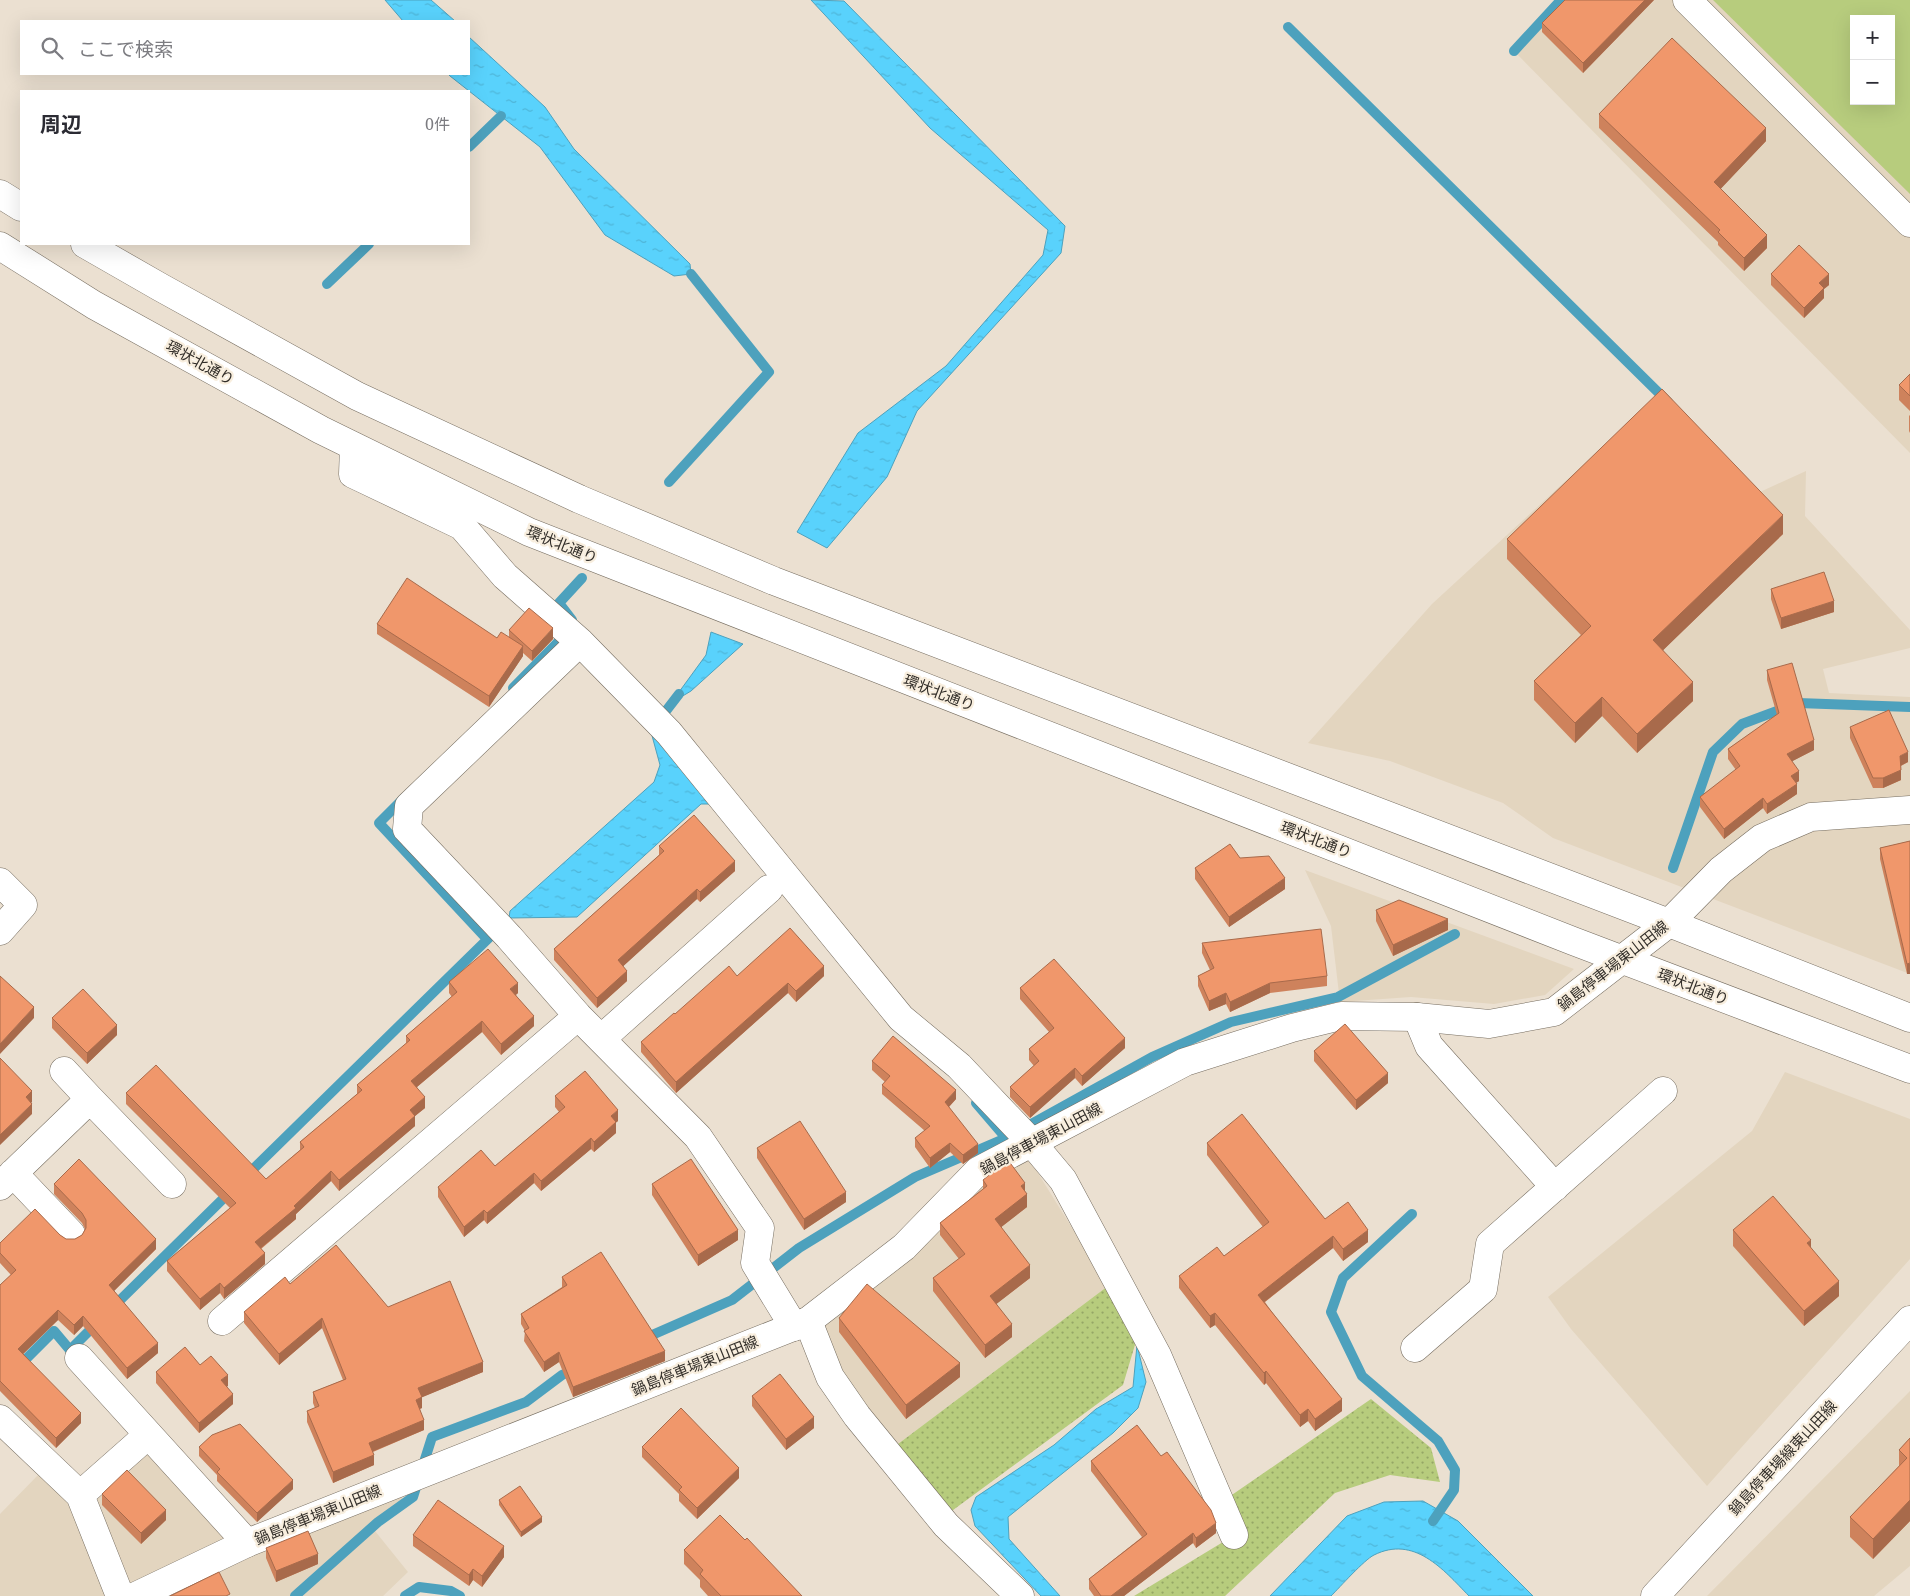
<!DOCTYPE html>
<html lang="ja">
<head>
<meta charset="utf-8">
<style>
  body { margin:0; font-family:"Noto Serif","Noto Sans JP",serif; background:#f2f2f3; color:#2b2b33 }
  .controls { position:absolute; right:15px; top:15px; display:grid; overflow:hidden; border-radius:0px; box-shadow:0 5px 20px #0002 }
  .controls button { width:45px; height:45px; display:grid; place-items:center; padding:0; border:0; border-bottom:1px solid #e1e1e2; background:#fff; color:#2b2b33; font:25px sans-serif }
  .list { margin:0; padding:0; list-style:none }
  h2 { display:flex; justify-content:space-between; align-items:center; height:65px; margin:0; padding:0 20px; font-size:21px }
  h2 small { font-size:16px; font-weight:400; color:#7c7c81 }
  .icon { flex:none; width:28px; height:28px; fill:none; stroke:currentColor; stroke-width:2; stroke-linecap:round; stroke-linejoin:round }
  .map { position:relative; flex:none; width:1910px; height:1596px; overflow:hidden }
  .search { position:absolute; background:#fff; box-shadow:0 5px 20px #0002; left:20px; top:20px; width:450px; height:55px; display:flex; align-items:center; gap:12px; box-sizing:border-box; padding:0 18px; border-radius:0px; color:#7c7c81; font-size:19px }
  .panel { position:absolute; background:#fff; box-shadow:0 5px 20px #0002; left:20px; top:90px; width:450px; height:155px; border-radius:0px }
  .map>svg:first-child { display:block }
  .built { fill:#e3d5bf; fill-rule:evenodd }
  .grass { fill:url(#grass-dots) }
  .green { fill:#b7cc7d; fill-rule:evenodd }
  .water { fill:url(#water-ripples); stroke:#4da1bd }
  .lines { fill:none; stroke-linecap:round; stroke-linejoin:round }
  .stream { stroke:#4da1bd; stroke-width:10 }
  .minor-casing { stroke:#766d60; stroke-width:29 }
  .major-casing { stroke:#766d60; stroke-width:29 }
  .highway-casing { stroke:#766d60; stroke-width:29 }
  .minor { stroke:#fff; stroke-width:28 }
  .major { stroke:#fff; stroke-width:28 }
  .highway { stroke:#fff; stroke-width:28 }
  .wall { fill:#ce825c }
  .shaded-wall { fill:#a86a4b }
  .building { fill:#f0976b; stroke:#a86a4b }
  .labels { text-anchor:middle; stroke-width:4.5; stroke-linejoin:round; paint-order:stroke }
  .street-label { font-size:15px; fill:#322e29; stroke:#f8eede }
</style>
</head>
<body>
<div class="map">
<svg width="1910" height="1596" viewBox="0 0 1910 1596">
  <defs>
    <pattern id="grass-dots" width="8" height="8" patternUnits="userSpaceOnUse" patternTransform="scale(1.25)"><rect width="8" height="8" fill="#b7cc7d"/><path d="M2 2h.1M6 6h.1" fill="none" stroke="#95a666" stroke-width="1.8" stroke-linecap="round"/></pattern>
    <pattern id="water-ripples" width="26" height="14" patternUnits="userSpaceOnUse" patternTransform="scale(1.25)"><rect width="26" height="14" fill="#59d2fc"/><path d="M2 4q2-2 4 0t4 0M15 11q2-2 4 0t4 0" fill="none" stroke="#4eb5d8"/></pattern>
  </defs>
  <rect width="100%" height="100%" fill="#ebe0d1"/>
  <path class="built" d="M1561,0H1910V453L1514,51ZM1854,19H1891V101H1854Z
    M1660,394L1760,492L1806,471L1805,516L1910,630V648L1823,669L1829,693L1910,697V974L1553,838L1503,803L1390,761L1308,743L1432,604Z
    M1305,870L1574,969L1545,995L1494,1004L1411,997L1340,1002L1331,926Z
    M1785,1072L1910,1119V1259L1707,1486L1571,1329L1548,1297L1752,1131Z
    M1028,1157L1108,1286L894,1447L843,1382L818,1329L985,1182Z
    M1910,1391V1566L1874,1596H1707Z
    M150,1416L253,1529L393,1471L403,1500L375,1531L408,1572L383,1596H0V1514L40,1473L64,1499Z"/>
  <path class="grass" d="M1108,1286L1137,1338L1123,1385L949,1513L894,1447Z
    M1371,1399L1431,1448L1440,1482L1390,1475L1335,1493L1225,1596H1134L1223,1542L1226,1499Z"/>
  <path class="green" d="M1713,0H1910V194ZM1854,19H1891V101H1854Z"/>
  <path class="water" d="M385,0H431L455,21H403Z
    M811,0L844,1L1065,226L1061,253L917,411L887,477L827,548L797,532L858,433L946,366L1043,255L1048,230L930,128Z
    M469,37L545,107L574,149L690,264L691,274L674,276L605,235L540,147L450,76L448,74H469Z
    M711,632L743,644L691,691L671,703L706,655Z
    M651,732L709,804H701L577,917L509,918L510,911L654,782L660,765Z
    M1137,1345L1146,1382L1138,1408L1113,1433L1008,1517L1009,1539L1060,1596H1041L975,1526L971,1510L976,1497L1054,1445L1096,1409L1133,1387Z
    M1423,1501L1458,1521L1533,1596H1469C1443,1569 1414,1535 1374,1555C1364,1560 1340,1587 1331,1596H1270L1347,1516L1384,1502Z"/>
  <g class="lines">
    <path class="stream" d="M1288,27L1668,402
      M1514,51L1561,0
      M469,147L501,116
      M327,284L369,244
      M669,482L769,372L691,274
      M572,620L559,603L582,578
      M513,688L568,632
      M659,720L679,694
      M404,798L379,823L487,939
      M1673,868L1713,752L1742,724L1798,703L1910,707
      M976,1103L1006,1138
      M245,1177L499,928
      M1412,1214L1343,1278L1331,1312L1362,1376L1438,1441L1455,1470L1454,1490L1433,1521
      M111,1309L231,1191
      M643,1339L732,1300L799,1248L915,1177L1006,1138L1152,1057L1231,1022L1338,997L1455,934
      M0,1385L54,1331L70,1350L98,1322
      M295,1596L378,1522L413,1497L432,1437L526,1402L562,1375L575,1369
      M405,1596L419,1587L451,1591L460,1596"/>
    <defs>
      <path id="minor" d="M1687,0L1910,223
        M354,447L353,474L462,526L505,576L580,642L669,733L901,1018L959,1066L1032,1143L1063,1180L1157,1355L1234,1535
        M580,642L409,806L407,829L509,937L578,1016L698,1137L760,1228L755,1263L794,1327
        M0,882L23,905L0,931
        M1417,1017L1429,1046L1555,1187
        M601,1039L769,889
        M64,1071L90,1099
        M13,1173L71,1234
        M0,1186L90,1099L172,1184
        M222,1321L578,1016
        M808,1321L830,1377L857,1416L946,1525L1020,1596
        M1415,1348L1483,1289L1490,1244L1663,1091
        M79,1358L247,1543
        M0,1419L80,1495L120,1596
        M80,1495L148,1435"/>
      <path id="major" d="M136,1596L247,1543L808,1321L904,1247L978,1171L1185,1062L1292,1028L1341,1016L1417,1017L1489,1024L1554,1012L1669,923L1721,870L1762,838L1811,817L1910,810
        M1655,1596L1910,1320"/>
      <path id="highway" d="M0,194L21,207
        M85,244L160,287L357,396L579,499L774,581L1669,923L1910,1018
        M0,246L94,305L321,430L529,532L1573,941L1910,1069"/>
    </defs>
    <use href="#minor" class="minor-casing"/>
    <use href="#major" class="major-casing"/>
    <use href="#highway" class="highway-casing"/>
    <use href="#minor" class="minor"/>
    <use href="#major" class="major"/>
    <use href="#highway" class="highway"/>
  </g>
  <path class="wall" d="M1654,0L1583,73L1542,32V23Z
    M1599,114L1766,141L1720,189L1767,248L1744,271L1718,245V242L1599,128Z
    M1771,274L1829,285L1824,289V298L1804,318L1771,285Z
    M1910,374V411L1899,400V385Z
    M1910,415V433L1909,431V416Z
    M1783,534L1663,650L1693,701L1637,753L1602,716L1575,743L1534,700V681L1581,635L1507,559V539Z
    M1771,589L1834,612L1781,629L1771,599Z
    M377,624L497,638H509V630L553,639L532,661L523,653V656L489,707L377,634Z
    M1767,670L1814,750L1792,761L1799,781L1796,783L1797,794L1767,814L1763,808L1724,839L1700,807V797L1736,770L1728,759V749L1777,715L1767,680Z
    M1850,727L1908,762L1901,766V780L1883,788H1873L1850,738Z
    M1910,841L1907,974L1880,859V848Z
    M659,846L735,871L700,902L697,899L623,966L627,981L597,1008L554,960V949L659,855Z
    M1240,858L1285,889L1229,927L1195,879V868Z
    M1376,910L1448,930L1393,956L1376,921Z
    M1202,943L1327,976V986L1270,993L1230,1012L1226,1004L1209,1011L1198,986V976L1210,970L1202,953Z
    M737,976H824L796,1002L788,993L676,1093L641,1052V1042L675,1014Z
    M449,982L518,993L516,995L534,1026L501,1055L482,1032L417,1087L425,1108L415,1116V1126L339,1191L331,1181L296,1214V1219L261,1249L265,1264L224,1299L220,1293L200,1310L167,1271V1261L230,1208L126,1104V1093L266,1179L300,1150V1142L357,1094V1085L406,1044V1036L452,997L449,993Z
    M1020,988L1125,1048L1082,1086L1075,1078L1030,1118L1010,1097V1087L1034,1066L1029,1060V1049L1049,1032L1020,999Z
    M52,1018L117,1035L87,1064L52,1028Z
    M1314,1051L1388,1083L1356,1110L1314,1061Z
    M872,1061L956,1099L949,1107L978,1153L963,1164L950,1152L930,1168L915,1147V1138L925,1131L882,1094V1085L885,1082L872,1070Z
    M555,1096L618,1121L616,1122V1133L594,1152L591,1149L541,1191L534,1183L487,1224L484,1220L464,1237L438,1197V1187L495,1166L559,1112L555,1107Z
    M1207,1143L1325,1219L1368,1242L1343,1261L1333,1248L1265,1302L1342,1411L1315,1431L1308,1421L1300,1427L1266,1383L1264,1385L1215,1325L1210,1328L1179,1288V1276L1224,1256L1263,1227L1207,1155Z
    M757,1148L846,1202L804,1230L757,1158Z
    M983,1180L1025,1192L1027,1207L1001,1227L1030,1278L996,1304L1012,1337L985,1358L933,1291V1278L959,1259L940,1235V1223L983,1189Z
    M54,1184L156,1249L114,1291L158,1353L127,1379L83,1326L74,1335L58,1320L23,1354L81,1423L56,1448L0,1391V1285L11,1275L0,1263V1243L60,1235L66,1239H75L82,1235L85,1229L82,1223L54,1194Z
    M652,1184L738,1240L698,1266L652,1195Z
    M1733,1230L1811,1248L1839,1296L1804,1326L1733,1246Z
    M562,1277L665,1361L573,1397L559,1362L544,1372L524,1341L525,1331L521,1324V1314L562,1287Z
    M290,1284L388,1307L483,1372L422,1397V1408L420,1409L424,1430L373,1452L374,1465L333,1483L307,1422V1411L315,1408L313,1403V1392L343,1380L322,1328L279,1365L244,1323V1312Z
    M839,1318L960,1377L906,1419L839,1332Z
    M200,1365L228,1386H226L233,1404L199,1433L156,1383V1372Z
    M752,1396L814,1428L786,1450L752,1406Z
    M1910,1438V1521L1873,1559L1850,1537V1517L1899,1466V1450Z
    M199,1447L293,1489L257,1522L217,1481V1475L199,1456Z
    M642,1447L739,1478L697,1519L679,1501V1494L642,1457Z
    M1091,1461L1216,1533L1196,1548L1193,1543L1124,1596H1094L1089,1589V1579L1142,1537L1091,1471Z
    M102,1494L166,1520L141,1544L102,1505Z
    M499,1500L542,1522L521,1537L499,1505Z
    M413,1535L504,1557L482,1587L473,1580L469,1586L413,1546Z
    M745,1540L802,1596H708L700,1587V1580L684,1564V1550Z
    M266,1548L318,1564L276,1582L266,1558Z"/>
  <path class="shaded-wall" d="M1645,0H1654L1583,73V63Z
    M1766,128V141L1714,196V182Z
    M1767,235V248L1744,271V258Z
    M1829,274V285L1824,289V298L1804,318V308L1819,283Z
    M1783,515V534L1653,660V640Z
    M1834,601V612L1781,629V618Z
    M553,628V639L532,661V651Z
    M523,646V656L489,707V696Z
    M1693,682V701L1637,753V734Z
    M1602,697V716L1575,743V723Z
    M1814,740V750L1787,764V754Z
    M1908,752V762L1900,766V756Z
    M1901,770V780L1883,788V778Z
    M1799,771V781L1791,786V776Z
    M1797,784V794L1767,814V804Z
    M1763,798V808L1724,839V829Z
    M735,861V871L700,902V892Z
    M1285,878V889L1229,927V917Z
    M697,889V899L618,971V960Z
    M1448,919V930L1393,956V945Z
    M1910,963V974H1907V964Z
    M824,966V976L796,1002V991Z
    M627,971V981L597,1008V998Z
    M518,983V993L510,999V989Z
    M788,983V993L676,1093V1082Z
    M1270,983V993L1230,1012V1002Z
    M1226,993V1004L1209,1011V1001Z
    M34,1007V1018L0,1054V1044Z
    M534,1016V1026L501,1055V1044Z
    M482,1021V1032L411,1092V1081Z
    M117,1025V1035L87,1064V1053Z
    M1125,1038V1048L1082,1086V1076Z
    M1075,1068V1078L1030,1118V1107Z
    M1388,1073V1083L1356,1110V1100Z
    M956,1090V1099L945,1111V1102Z
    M32,1091V1102L26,1108V1097Z
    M425,1097V1108L415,1116V1126L339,1191V1180L410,1110Z
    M32,1104V1114L0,1145V1135Z
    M618,1110V1121L611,1127V1116Z
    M616,1122V1133L594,1152V1142Z
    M591,1138V1149L541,1191V1181Z
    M950,1143V1152L930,1168V1158Z
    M978,1144V1153L963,1164V1155Z
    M331,1171V1181L296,1214V1219L255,1253V1242Z
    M534,1173V1183L487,1224V1213Z
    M1025,1183V1195L1027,1194V1207L995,1232V1219L1021,1186Z
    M846,1192V1202L804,1230V1219Z
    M484,1210V1220L464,1237V1227Z
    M738,1230V1240L698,1266V1255Z
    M1368,1230V1242L1343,1261V1249Z
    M1333,1236V1248L1258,1307V1295Z
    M156,1239V1249L109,1296V1285Z
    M1811,1240V1256L1807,1243Z
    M265,1253V1264L224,1299V1288Z
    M1030,1265V1278L990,1309V1296Z
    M1839,1281V1296L1804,1326V1311Z
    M220,1283V1293L200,1310V1299Z
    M58,1310V1320L18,1359V1349Z
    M1215,1313V1325L1210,1328V1316Z
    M83,1316V1326L74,1335V1325Z
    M322,1318V1328L279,1365V1354Z
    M1012,1324V1337L985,1358V1345Z
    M158,1343V1353L127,1379V1368Z
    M665,1351V1361L573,1397V1387Z
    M559,1352V1362L544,1372V1362Z
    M483,1362V1372L418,1399V1388Z
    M960,1363V1377L906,1419V1405Z
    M1266,1371V1383L1264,1385V1373Z
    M228,1375V1386L221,1391V1380Z
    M233,1394V1404L199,1433V1423Z
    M422,1397V1408L416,1410V1400Z
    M1342,1399V1411L1315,1431V1419Z
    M1308,1409V1421L1300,1427V1415Z
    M81,1413V1423L56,1448V1438Z
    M814,1417V1428L786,1450V1439Z
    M424,1420V1430L369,1453V1443Z
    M374,1455V1465L333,1483V1472Z
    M739,1468V1478L697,1519V1508Z
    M293,1480V1489L257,1522V1513Z
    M1910,1500V1521L1873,1559V1539Z
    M166,1510V1520L141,1544V1533Z
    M542,1517V1522L521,1537V1532Z
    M1216,1523V1533L1196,1548V1538Z
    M1193,1533V1543L1124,1596H1111Z
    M504,1546V1557L482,1587V1576Z
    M318,1554V1564L276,1582V1571Z
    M473,1569V1580L469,1586V1575Z"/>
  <path class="building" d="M1565,0H1645L1583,63L1542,23Z
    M1672,38L1766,128L1714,182L1767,235L1744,258L1718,232L1720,230L1599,114Z
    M1799,245L1829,274L1819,283L1824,288L1804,308L1771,274Z
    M1910,374V396L1899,385Z
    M1662,389L1783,515L1653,640L1693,682L1637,734L1602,697L1575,723L1534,681L1591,626L1507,539Z
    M1824,572L1834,601L1781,618L1771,589Z
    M407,578L497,638L501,632L523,646L489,696L377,624Z
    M529,608L553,628L532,651L509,630Z
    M1792,663L1814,740L1787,754L1799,771L1791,776L1797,784L1767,804L1763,798L1724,829L1700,797L1740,766L1728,749L1779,713L1767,670Z
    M1889,710L1908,752L1900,756L1901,770L1883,778H1873L1850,727Z
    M694,815L735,861L700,892L697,889L618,960L627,971L597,998L554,949L664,851L659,846Z
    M1910,841V963L1907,964L1880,848Z
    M1230,844L1240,858L1269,856L1285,878L1229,917L1195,868Z
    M1399,900L1448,919L1393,945L1376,910Z
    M790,928L824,966L796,991L788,983L676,1082L641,1042L674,1013L675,1014L729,966L737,976Z
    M1321,929L1327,976L1270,983L1230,1002L1226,993L1209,1001L1198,976L1214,968L1202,943Z
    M488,949L518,983L510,989L534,1016L501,1044L482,1021L411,1081L425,1097L410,1110L415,1116L339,1180L331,1171L294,1206L296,1208L255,1242L265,1253L224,1288L220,1283L200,1299L167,1261L236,1203L126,1093L156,1065L266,1179L304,1147L300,1142L362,1090L357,1085L410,1040L406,1036L457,992L449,982Z
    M1054,959L1125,1038L1082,1076L1075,1068L1030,1107L1010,1087L1039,1061L1029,1049L1054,1028L1020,988Z
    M0,976L34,1007L0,1044Z
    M83,989L117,1025L87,1053L52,1018Z
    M1345,1024L1388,1073L1356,1100L1314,1051Z
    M893,1036L956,1090L945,1102L978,1144L963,1155L950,1143L930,1158L915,1138L930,1126L882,1085L890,1076L872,1061Z
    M0,1058L32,1091L26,1097L32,1104L0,1135Z
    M585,1071L618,1110L611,1116L616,1122L594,1142L591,1138L541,1181L534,1173L487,1213L484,1210L464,1227L438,1187L481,1150L495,1166L565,1107L555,1096Z
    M1242,1114L1325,1219L1348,1202L1368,1230L1343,1249L1333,1236L1258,1295L1342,1399L1315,1419L1308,1409L1300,1415L1266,1371L1264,1373L1215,1313L1210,1316L1179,1276L1217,1247L1224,1256L1269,1222L1207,1143Z
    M800,1121L846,1192L804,1219L757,1148Z
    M79,1159L156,1239L109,1285L158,1343L127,1368L83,1316L74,1325L58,1310L18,1349L81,1413L56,1438L0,1381V1285L16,1270L0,1253V1243L35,1209L60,1235L66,1239H75L82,1235L86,1228V1220L82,1213L54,1184Z
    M691,1159L738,1230L698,1255L652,1184Z
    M1008,1160L1025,1183L1021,1186L1027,1194L995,1219L1030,1265L990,1296L1012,1324L985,1345L933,1278L965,1254L940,1223L987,1186L983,1180Z
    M1773,1196L1811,1240L1807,1243L1839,1281L1804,1311L1733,1230Z
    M336,1245L388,1307L450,1281L483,1362L418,1388L422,1397L416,1400L424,1420L369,1443L374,1455L333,1472L307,1411L319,1406L313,1392L346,1379L322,1318L279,1354L244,1312L285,1277L290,1284Z
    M601,1252L665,1351L573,1387L559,1352L544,1362L524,1331L529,1328L521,1314L567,1285L562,1277Z
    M867,1284L960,1363L906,1405L839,1318Z
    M185,1347L200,1365L211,1356L228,1375L221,1380L233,1394L199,1423L156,1372Z
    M780,1374L814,1417L786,1439L752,1396Z
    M681,1408L739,1468L697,1508L679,1490L682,1487L642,1447Z
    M240,1424L293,1480L257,1513L217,1472L220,1469L199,1447L212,1435Z
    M1137,1425L1161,1456L1167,1452L1211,1510L1216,1523L1196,1538L1193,1533L1111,1596H1101L1089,1579L1147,1534L1091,1461Z
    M1910,1438V1500L1873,1539L1850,1517L1907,1458L1899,1450Z
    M127,1470L166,1510L141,1533L102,1494Z
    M520,1486L542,1517L521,1532L499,1500Z
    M438,1500L504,1546L482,1576L473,1569L469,1575L413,1535Z
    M720,1515L745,1540L747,1538L802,1596H721L700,1574L703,1570L684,1550Z
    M308,1531L318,1554L276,1571L266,1548Z
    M219,1572L230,1594L226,1596H170Z"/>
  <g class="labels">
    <g class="street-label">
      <text transform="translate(200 363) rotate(29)" y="5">環状北通り</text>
      <text transform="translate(562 545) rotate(22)" y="5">環状北通り</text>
      <text transform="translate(939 693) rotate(21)" y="5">環状北通り</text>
      <text transform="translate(1316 840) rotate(21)" y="5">環状北通り</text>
      <text transform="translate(1613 966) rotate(-38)" y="5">鍋島停車場東山田線</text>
      <text transform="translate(1693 987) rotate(21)" y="5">環状北通り</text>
      <text transform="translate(1041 1139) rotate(-28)" y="5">鍋島停車場東山田線</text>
      <text transform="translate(695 1366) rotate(-22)" y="5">鍋島停車場東山田線</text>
      <text transform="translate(1783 1458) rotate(-47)" y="5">鍋島停車場線東山田線</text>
      <text transform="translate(318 1515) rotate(-22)" y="5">鍋島停車場東山田線</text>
    </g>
  </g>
</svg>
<div class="controls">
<button>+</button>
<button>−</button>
</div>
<div class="search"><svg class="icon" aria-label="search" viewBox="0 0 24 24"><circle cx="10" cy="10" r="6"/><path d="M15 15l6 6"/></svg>ここで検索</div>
<section class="panel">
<h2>周辺<small>0件</small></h2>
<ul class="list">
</ul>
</section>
</div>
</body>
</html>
